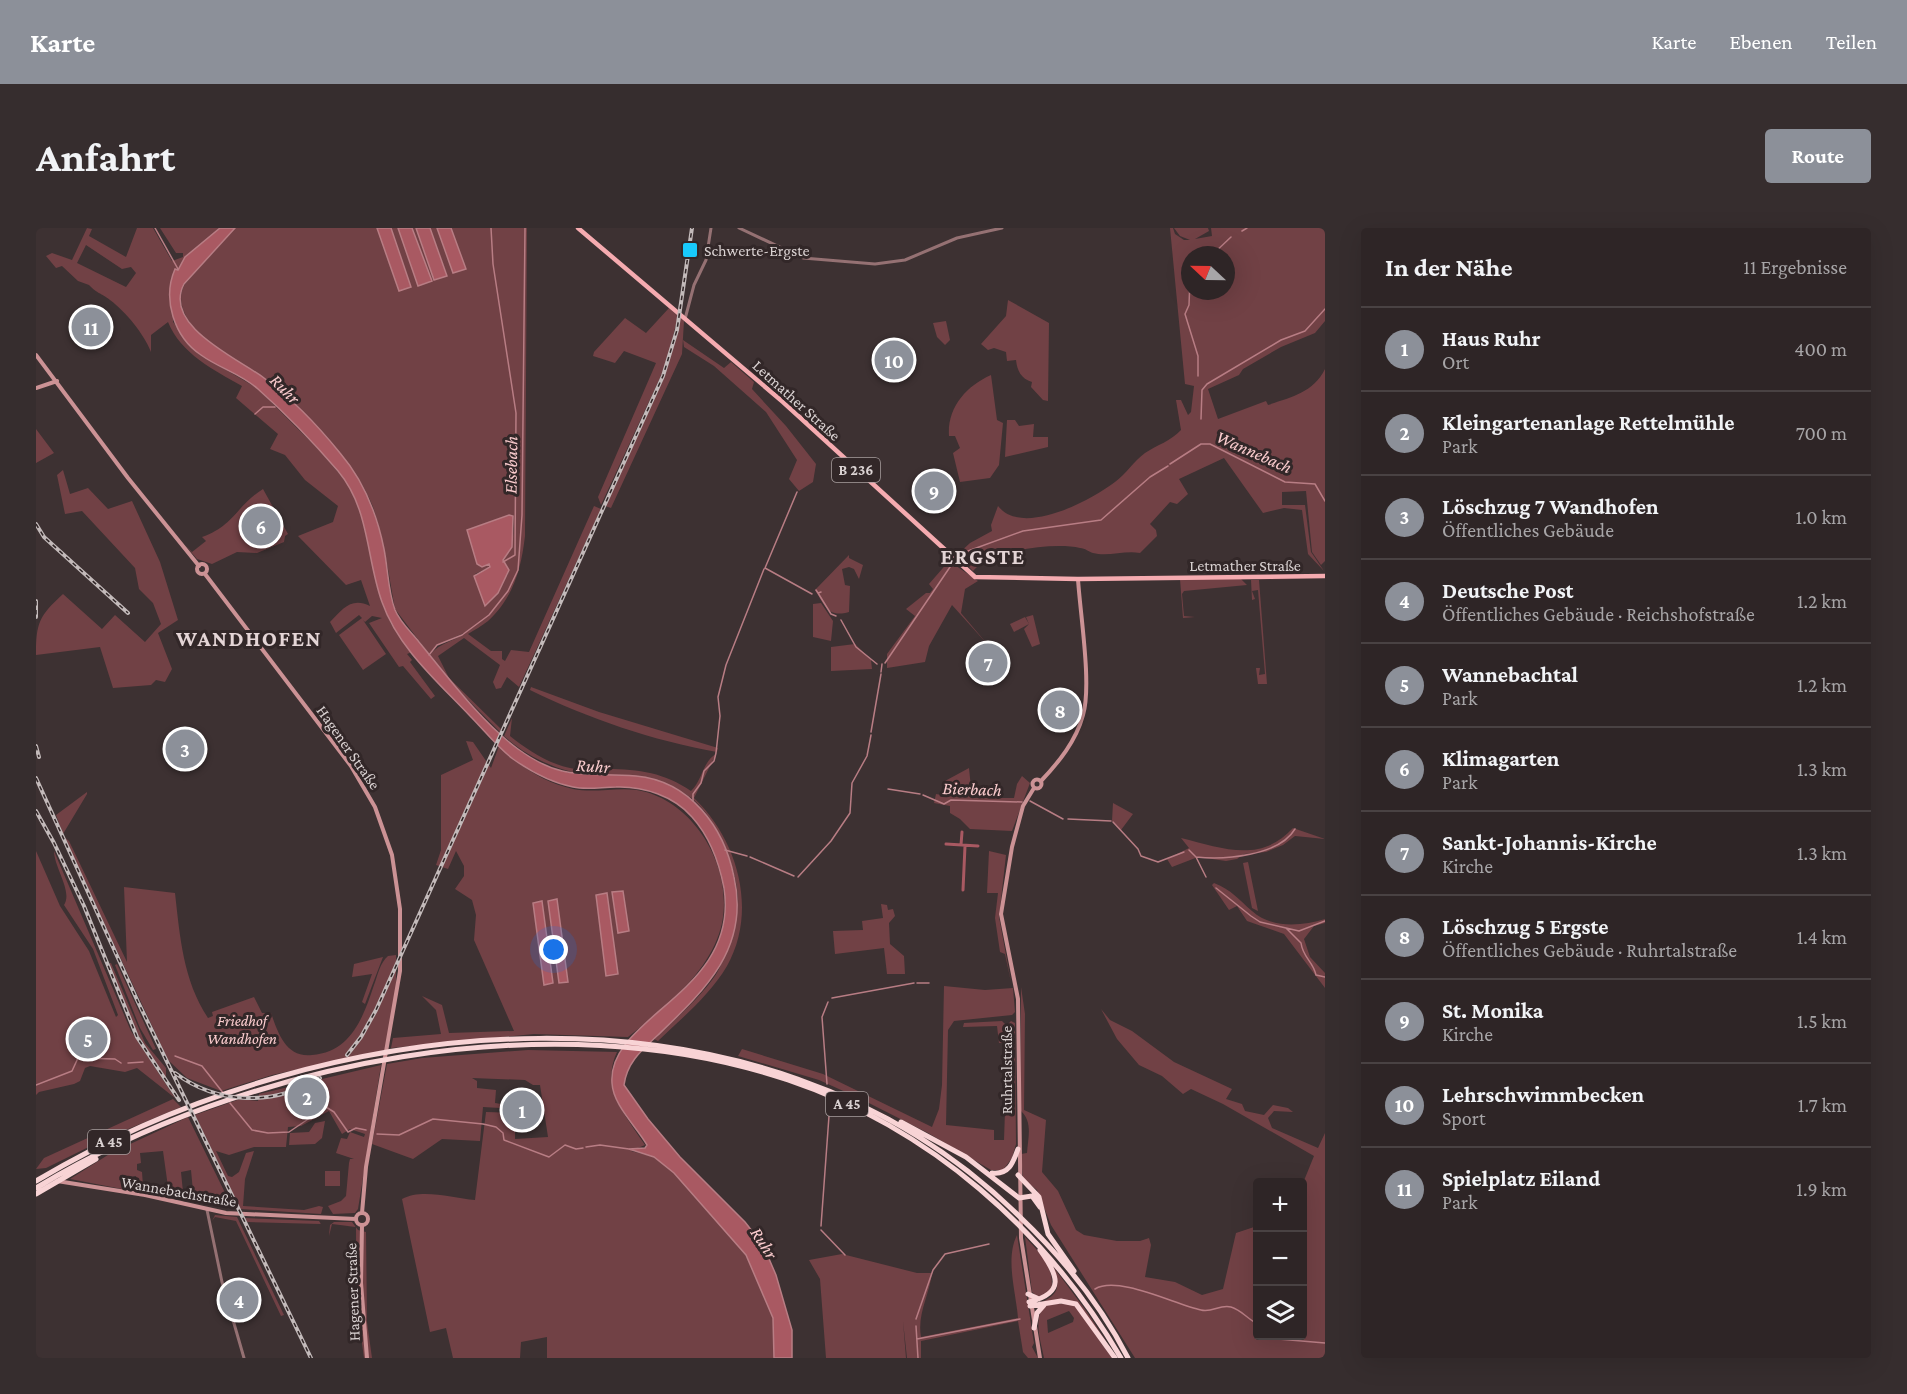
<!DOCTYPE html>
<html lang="de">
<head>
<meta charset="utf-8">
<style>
  body { margin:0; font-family:"Crimson Pro",serif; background:#362d2e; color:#f1f3f6 }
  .controls { position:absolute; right:18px; bottom:18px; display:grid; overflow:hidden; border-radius:6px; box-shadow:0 6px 24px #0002 }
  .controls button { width:54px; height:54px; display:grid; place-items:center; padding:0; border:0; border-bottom:2px solid #494243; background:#2e2526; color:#f1f3f6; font:30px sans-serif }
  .compass { position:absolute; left:1145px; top:18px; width:54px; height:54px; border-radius:50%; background:#2e2526; box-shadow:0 6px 24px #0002; rotate:292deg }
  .you { position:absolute; left:518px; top:722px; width:21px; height:21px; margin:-15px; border:4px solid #fff; border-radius:50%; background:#1a73e8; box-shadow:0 0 0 9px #1a73e833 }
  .badge { display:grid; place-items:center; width:39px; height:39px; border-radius:50%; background:#8c9099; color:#fff; font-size:20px; font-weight:700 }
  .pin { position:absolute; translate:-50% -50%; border:3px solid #fff; box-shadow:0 2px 6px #0006 }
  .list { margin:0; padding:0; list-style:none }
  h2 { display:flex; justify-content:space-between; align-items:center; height:78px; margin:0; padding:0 24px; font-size:26px }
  h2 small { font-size:20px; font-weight:400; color:#a7a5a7 }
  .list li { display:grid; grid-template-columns:39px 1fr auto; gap:18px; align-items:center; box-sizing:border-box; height:84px; padding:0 24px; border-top:2px solid #494243 }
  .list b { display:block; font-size:22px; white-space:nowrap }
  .list p { margin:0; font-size:20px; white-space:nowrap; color:#a7a5a7 }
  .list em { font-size:20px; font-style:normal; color:#a7a5a7 }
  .icon { flex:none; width:33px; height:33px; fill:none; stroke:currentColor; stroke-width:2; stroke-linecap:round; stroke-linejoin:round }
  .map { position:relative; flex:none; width:1289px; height:1130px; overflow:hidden; border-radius:6px }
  header { display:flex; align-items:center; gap:36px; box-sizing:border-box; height:84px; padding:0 30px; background:#8c9099; color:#fff }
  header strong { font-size:28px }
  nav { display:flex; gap:33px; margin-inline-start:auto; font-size:21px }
  .intro { display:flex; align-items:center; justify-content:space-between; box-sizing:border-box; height:144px; padding:0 36px }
  h1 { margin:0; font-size:42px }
  .button { padding:15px 27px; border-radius:6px; background:#8c9099; color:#fff; font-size:21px; font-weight:700 }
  main { display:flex; gap:36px; padding:0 36px }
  aside { flex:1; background:#2e2526; border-radius:6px; box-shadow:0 6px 24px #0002 }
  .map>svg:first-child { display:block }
  .green { fill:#714145; fill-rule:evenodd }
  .water { fill:#a95962; stroke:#b87d84; stroke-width:1.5 }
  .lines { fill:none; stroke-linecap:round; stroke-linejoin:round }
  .stream { stroke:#b87d84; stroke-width:1.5 }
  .canal { stroke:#a95962; stroke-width:3 }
  .tertiary { stroke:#957173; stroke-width:3 }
  .secondary { stroke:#cc9295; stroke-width:4 }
  .primary { stroke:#f5abb0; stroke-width:4.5 }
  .motorway { stroke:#f8d3d5; stroke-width:5 }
  .rail-casing { stroke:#c3baba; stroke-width:4 }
  .rail { stroke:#322728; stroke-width:1.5; stroke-dasharray:4.5; stroke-linecap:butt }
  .poi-dot { fill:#18cafc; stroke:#322728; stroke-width:2 }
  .labels { text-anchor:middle; stroke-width:6; stroke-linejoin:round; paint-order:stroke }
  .shield { fill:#322728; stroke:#a89f9f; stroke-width:1.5 }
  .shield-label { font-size:15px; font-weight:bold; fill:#dad2d2 }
  .poi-label { font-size:16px; fill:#dad2d2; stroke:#322728; text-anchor:start }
  .street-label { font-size:16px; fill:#dad2d2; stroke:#322728 }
  .park-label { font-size:16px; font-style:italic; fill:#fccdcf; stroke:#322728 }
  .water-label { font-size:18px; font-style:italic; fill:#fccdcf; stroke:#322728 }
  .district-label { font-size:22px; font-weight:bold; letter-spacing:1.5px; fill:#e4d5d6; stroke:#322728 }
</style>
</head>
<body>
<header>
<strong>Karte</strong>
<nav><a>Karte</a><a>Ebenen</a><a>Teilen</a></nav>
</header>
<div class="intro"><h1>Anfahrt</h1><a class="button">Route</a></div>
<main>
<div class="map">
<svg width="1289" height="1130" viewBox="0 0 1289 1130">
  <rect width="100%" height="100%" fill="#3d3132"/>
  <path class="green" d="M51,0L56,1L53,8L90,29L101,0H117L136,33L147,29V25H140L124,0H184L149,29L137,94L163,126L221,160L283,222L312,256L325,285L346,375L355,396L376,424L371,426L376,432L374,434L399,468L395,471L367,438L363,439L333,395L346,390L336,388L329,394L327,392L350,426L327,442L303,407L326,390L323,387L300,405L294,394C307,381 315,369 334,378L325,352L310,357L262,308L297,294L302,278L269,252L249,227L234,221L242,206L200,170L206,158C178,142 145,126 132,94L115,107V124C108,106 90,84 74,72C64,64 63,67 53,57L42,53L26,38L20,40L10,28L16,25L36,32ZM50,17L86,41L95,39L100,45L90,59L41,35Z
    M199,0H341L363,63L375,59L355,0H362L382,57L395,53L376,0H380L399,52L411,47L394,0H401L417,45L430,41L415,0H491L489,308C485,342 477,370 452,393C446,398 438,402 432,406L455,423H466V431L469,433L475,422L493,424L558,278L565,281L483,459L471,449L465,460L460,461L457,454L464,437L428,410L402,428L413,450L465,501L464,504L412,452L394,427C404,414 418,414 430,404L401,417L393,426L359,381C353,348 348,311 337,279C321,235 265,180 229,151C209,135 183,126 165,108C152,94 138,75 149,56ZM473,287L477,288C479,306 477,318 467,332L473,343L471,348L439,346L454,339L431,302Z
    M1134,0H1137L1139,6L1148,12H1154L1144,8L1138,0H1172L1173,3L1159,11L1176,8L1175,0H1289V93L1279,105L1245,119L1207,141L1203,147L1172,161L1182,191L1230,173L1232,177C1255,169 1277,165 1289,141V333L1285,337L1276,324L1270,263L1246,264V277H1269L1275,324L1288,343L1272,326L1266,282L1248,280L1227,285L1188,230L1143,251L1152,266L1141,276L1134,274L1114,296L1120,302L1121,308L1104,325C1089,322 1072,329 1057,325C1053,324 1049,320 1044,320C1018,314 955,322 937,343L921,327L934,315L956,303L955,297L962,278C986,309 1054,273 1079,254C1090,246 1098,233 1109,225C1121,217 1135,213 1145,202L1140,172H1145L1152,187L1155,184L1158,158L1149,156ZM1154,27H1190V63H1154Z
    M972,72L1013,95L1012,173L1007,172L995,159L996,154C985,151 981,142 980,132L971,133L970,124L958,120L952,122L945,116L970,88Z
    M633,80L642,88L630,137L565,277L562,269L620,135L588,123L579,135L557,128L558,124L589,90L610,105Z
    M644,90L648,93L646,126L575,280L569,278L629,147Z
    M910,93L914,112L909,117L901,109L897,95Z
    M647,112L688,140L695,134L718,154L716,161L750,198L780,236L777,254L763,263L753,251L761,232L730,184L678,138L648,119Z
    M955,147L961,192L967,195L963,237L954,250L924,254L917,225L924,220L919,208H913C911,180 930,158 955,147Z
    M971,192H979L983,198L998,196L997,209H1012V219L969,229Z
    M0,201L18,225L0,235Z
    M27,242L34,266L52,260L72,281L96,273L124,334L142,392L122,405L136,441L129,454L120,452L115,457L77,460L64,419L0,427C0,395 3,388 27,366L66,401L79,387L109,414L125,396L117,375L103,361L99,340L46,283L29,286L21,247Z
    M227,261L252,306L249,308L248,314L221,325L201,324L176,336L161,331L149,317L156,324L170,313L166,309C198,298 201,277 227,261Z
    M813,327V330L827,337L823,351L818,341L813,339L806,341L809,357L814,358L813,384C792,390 789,378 779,362Z
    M913,333L942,353L929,361L925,385L952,417L916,377L893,418L889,434L851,440V426L879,388L870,381L890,365H894L897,361L893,356Z
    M1289,350L1223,352L1231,456H1222L1220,440H1224L1223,447L1229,446L1222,362L1216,363L1219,371L1216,372L1215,352Z
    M1144,351H1205L1211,357L1148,363L1146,366L1148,388L1159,389L1147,390Z
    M785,375L797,393L795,413L777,409V376Z
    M997,387L1004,416L996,419L988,401L993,396L978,404L974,396L989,389L993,396L990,389Z
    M819,416L835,432L836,441L795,443V419Z
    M495,459L563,484L682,520L681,524C618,513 551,490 494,462Z
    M476,490L474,508C493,523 514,537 539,541C550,543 561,541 571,541C603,541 629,545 655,563C666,553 667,533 680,526L658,570C702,612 722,683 691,738C674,767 646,790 622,813L618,811C636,794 672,763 683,741C688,732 702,686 702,676C704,644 677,578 647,565C637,560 622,560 611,558C556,548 512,547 468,508Z
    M430,513L437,514L455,540L463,518C483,538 509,555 537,561C561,566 587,557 610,564C669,581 706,660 679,716C661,755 624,783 592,809L498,806L355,820L357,810L405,806L400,782L386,768L406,777L413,805L478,803L438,712L440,687L436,672L419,661L428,648V638L420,623L412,641L400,637L405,622V547L437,532Z
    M933,540L936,570H978L981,556L986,548L994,555L976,603L934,601L924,591L914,585V578L898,575L900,566L911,568L909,553Z
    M51,564V566L27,606L20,587Z
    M1077,575L1097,586L1085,602L1076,593Z
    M1257,600L1289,611L1259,608L1247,617L1230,624L1208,626L1201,631L1190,633L1162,629L1136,639L1131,631L1153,620L1145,610C1186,620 1224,636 1257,600Z
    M28,609L33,613L91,734L88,659L139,665C144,709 147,752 172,790L177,788L176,784L218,769L226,785H235C242,805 250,830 276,827C315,824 327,790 338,757C342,746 344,735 352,728L360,727V759L350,822L236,847L185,863L151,850L132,832Z
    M0,623L24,678L53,723L80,789L82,787L57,721L28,677C37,664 18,639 18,623L95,803L139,870L101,840L89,844L54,838L49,840L44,853L38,856L3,864L0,867Z
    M953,623L970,627L963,689L975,754L969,726L964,724L959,690L962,665H951Z
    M1212,634L1222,683L1216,680L1207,635Z
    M1178,655C1196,662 1202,671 1216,683C1236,701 1266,698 1289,691V695L1278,698L1268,711L1274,729L1289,745V760L1248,706L1211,693L1201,678L1193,682L1176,657Z
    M845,676L851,677L852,682L857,681L859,688L853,695L854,716L868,728L869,746H851L848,720L799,726L797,703L827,702L826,693L847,690Z
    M347,729L329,776L326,774L336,746L316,749L318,736Z
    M75,735L109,815L130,840V851L97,799L72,736Z
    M81,736L120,821L117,822L104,800L79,737Z
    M908,758L949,762L977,760L979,784L976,787L918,793L912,802L910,897L958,902V912H968L972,796L975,793L979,795L980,916L976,930L967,942H955L892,905L825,871L783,852L702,828L706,821L787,846L896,899L903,881L906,857Z
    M985,759L989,786L988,882L1010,892L1006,944L1022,963L1040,1002L1048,1007L1081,1013H1104L1113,1010L1115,1017L1109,1049L1139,1054L1166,1067L1187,1061L1200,1005L1221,998L1222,1108H1266L1267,955L1278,928L1187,876L1155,861L1147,866L1126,848L1103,837L1081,811L1065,781L1074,792L1096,803L1138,834L1196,861L1190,871L1206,876L1209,883L1228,887L1237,877L1252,880L1257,884L1238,883L1232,890L1236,900L1282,920L1289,905V1130H1099L1015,997L1001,962L987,951L985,926L991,925C992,910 997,894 985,883Z
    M966,793L969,796V815H963L961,798L927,799L928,795Z
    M492,822L581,824C564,860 590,888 609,917L595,923L618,929L638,945L710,1027L737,1090L738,1130H511V1109L485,1114L484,1130H417L410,1100L394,1104L366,971C386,960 416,970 439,972L450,884L479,885V911L512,909L504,857H497L489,852L436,850L441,853V860L460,862L459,875L465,876L464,880L447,879L444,913L406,911L377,931L336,916L351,836L386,830Z
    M345,837L322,981L319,985L297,986L292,978L305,973L310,968L313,935L314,931H318L300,925L305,910L311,911L314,904L328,909L329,906L314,901L306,906L293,883L265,898L252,899L250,919H218L193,927L180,923L192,948L196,949L203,944L210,925L218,923L209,951L207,978L268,982L283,978L287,979L285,986L204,981L159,887L204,871L222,873L223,866Z
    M137,871L145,879L73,909L10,940L0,941L8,930Z
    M152,889L194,975L189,977L158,974L155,942L145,944L147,964L133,966L127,923L104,925L105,935L101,936V942L106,944L107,958H102L100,948L85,951L86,961L34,951L75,925Z
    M289,893L286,910L279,916L253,917L254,905L273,904L279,895Z
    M289,943H304V958H289Z
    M179,987L201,989L248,1087L245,1088L200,993L179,989L176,993Z
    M208,990L283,993L285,996L211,994Z
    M298,994H316L322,1002L330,1004L331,1094L336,1130H328C321,1086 320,1043 320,999L296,996L293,1008L294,997Z
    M981,1007L998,1115L996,1119L1002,1130H992L987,1124L982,1093L885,1113V1130H871L867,1093L870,1130H790L784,1051L773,1032L806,1026L881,1045H896C893,1068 881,1086 885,1109L982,1090C980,1064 969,1031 981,1007Z
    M989,1009C1003,1024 1020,1040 1015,1063L1002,1069L996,1064Z
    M1013,1033L1051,1084L1079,1127L1042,1076H1001C1003,1074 1008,1074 1013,1070C1028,1061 1019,1045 1013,1033Z
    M1027,1074L1038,1076L1076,1130H1008C1005,1113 997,1093 1008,1078ZM1033,1083L1038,1090L1037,1094L1012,1105L1011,1092Z"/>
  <path class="water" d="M184,0H199L148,56C126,98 203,131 228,150C255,170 283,199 304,225C328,253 341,286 348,321C352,341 352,363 359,382C364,394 375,404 383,414C411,448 446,495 482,521C527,554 550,544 600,548C654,553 688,599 698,649C714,720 669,762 622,807C606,822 591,834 588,857L612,891L644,929L709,994L727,1017L740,1047L756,1102V1130H738L737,1090L710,1027L638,945L618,929L593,921L609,920L611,917C600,898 577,877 576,855C571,788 704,765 688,660C683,634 674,609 656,589C638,568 607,558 580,559C566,559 551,562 537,559C517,555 494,543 477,531C461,519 448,502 434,488C402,454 362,420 346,374C330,330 334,281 302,243C278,215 250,186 222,161C205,146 183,140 165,127C138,109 126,71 139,41L142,42L149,29Z
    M341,0H355L375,59L363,63Z
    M362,0H376L396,53L382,58Z
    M380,0H394L411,48L398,52Z
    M401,0H415L430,41L417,45Z
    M473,287L477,288L476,319L467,332L473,342L462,365L449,378L438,348L454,339L453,336L446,339L441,336L431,302Z
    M587,663L593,703L582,705L576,664Z
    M571,665L582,746L570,748L560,667Z
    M521,671L532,754L523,755L512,673Z
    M506,673L517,755L508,757L497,675Z"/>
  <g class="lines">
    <path class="stream" d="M119,0L142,41
      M455,0L457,36L480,185L479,327L467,334
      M1206,3L1211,0
      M1176,27L1195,9
      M1154,51L1153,77L1149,86L1162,128V148
      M219,186L227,179H239
      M1165,191L1166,162L1171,156L1245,112L1269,103L1289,81
      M1134,236L1165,216H1174L1249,254L1279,256L1289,273
      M761,264L729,340L776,366
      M923,329L932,323L987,303L1065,292L1114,249L1132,238
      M780,362L782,365L785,364
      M782,365L795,386L800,388
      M805,392L820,419L841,436
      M393,427L401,417L426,407L453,387L472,363L482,342L486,287L489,0
      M849,435L914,339
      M845,444L846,436
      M835,504L845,446
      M852,561L884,566
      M887,567L908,576L915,572L986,574
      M657,573V566L665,555L668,543L678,533L680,525L684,488L682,469L690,437L728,341
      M994,573L1027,591
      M1032,591L1075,593
      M1077,594L1102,621L1105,628L1122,634L1148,624
      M689,622L711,628
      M1153,622L1160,629L1170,649
      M714,629L758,648
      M1160,629C1188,632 1243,628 1259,601
      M762,649L795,613L814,585L816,555L831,528L835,507
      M1180,660L1215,688L1224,694L1250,700L1265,715C1267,730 1277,733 1280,747L1289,749
      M1250,700L1263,703L1289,693
      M881,755H893
      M796,770L878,755
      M139,828L166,838L188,866
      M92,835L107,834
      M791,856L786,789L792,774
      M0,857L36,843L42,830L79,831L85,835
      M793,874V884
      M194,875L216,902L232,905L253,904L290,879L298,884L312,904L320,900L330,902
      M341,906L363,907L397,891L447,896L460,899L467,905L468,912L513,929L529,917L540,921L547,920
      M550,919L564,917L593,921
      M785,998L793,888
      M785,1002L809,1027
      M1059,1061C1082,1047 1140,1077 1165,1082C1176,1085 1184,1076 1195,1079C1206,1082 1212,1092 1222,1096
      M880,1091L897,1042L909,1026L953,1016
      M880,1098L882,1130
      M1234,1108L1242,1111L1289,1115
      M881,1111L984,1091"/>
    <path class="canal" d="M910,616L942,618
      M925,617L926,604
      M927,662L929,618"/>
    <path class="tertiary" d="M703,0L767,30L839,36L869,32L921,10L966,0
      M649,91L658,57L670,32L675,0
      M171,982L186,1054L208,1130"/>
    <path class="secondary" d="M0,127L92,250L163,338
      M0,160L21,153
      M161 341a5 5 0 1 1 10 0a5 5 0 1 1-10 0Z
      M169,346L315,538L339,579L356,627L364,681V743L330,939L326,985
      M996.5 556a4.5 4.5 0 1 1 9 0a4.5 4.5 0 1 1-9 0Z
      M1005,553C1023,534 1040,513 1047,487C1056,457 1044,385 1042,351
      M998,560L987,578L976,619L965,686L982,771L985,1010L1004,1130
      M21,953L109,967L190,985L320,991
      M320 991a6 6 0 1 1 12 0a6 6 0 1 1-12 0Z
      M326,997L325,1055L331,1130"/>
    <path class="primary" d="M542,0L747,174L939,349L1042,351L1289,348"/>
    <path class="motorway" d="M865,894L930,929L983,970L996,968L1004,979
      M956,945C973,947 977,935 982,921
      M982,947L1003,969L1012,1006L1038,1043
      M0,953C289,780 726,734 983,988C1026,1029 1065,1077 1092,1130
      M0,960C209,834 517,772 752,852C894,900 1010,1002 1085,1130
      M0,966L60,931
      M992,1066L1003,1071
      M993,1074C1030,1065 1022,1047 1004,1022
      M994,1078L1025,1073L1040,1076L1079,1130
      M998,1100L1001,1085L1008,1077"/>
    <defs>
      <path id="rail" d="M0,296L8,309L92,385
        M0,373V389
        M0,518L3,529
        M0,550L102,774L275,1130
        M0,583L18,615L48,678L101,809L143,872
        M311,827L325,809L340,782L627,148L641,102L656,0
        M139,845C182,877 238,878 284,850"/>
    </defs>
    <use href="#rail" class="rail-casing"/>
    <use href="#rail" class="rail"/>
  </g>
  <rect class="poi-dot" x="646" y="14" width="16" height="16" rx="3"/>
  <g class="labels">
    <g class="shield">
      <rect x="796" y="230" width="48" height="24" rx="4.5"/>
      <rect x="790" y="864" width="42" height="24" rx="4.5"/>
      <rect x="52" y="902" width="42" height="24" rx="4.5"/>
    </g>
    <g class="shield-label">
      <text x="820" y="247">B 236</text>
      <text x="811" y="881">A 45</text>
      <text x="73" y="919">A 45</text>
    </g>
    <g class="poi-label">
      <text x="668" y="28">Schwerte-Ergste</text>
    </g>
    <g class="street-label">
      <text transform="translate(761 172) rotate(42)" y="6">Letmather Straße</text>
      <text x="1209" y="343">Letmather Straße</text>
      <text transform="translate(313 519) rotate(55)" y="6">Hagener Straße</text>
      <text transform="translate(970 842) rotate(-90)" y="6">Ruhrtalstraße</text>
      <text transform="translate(143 963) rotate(10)" y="6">Wannebachstraße</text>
      <text transform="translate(316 1064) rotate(-92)" y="6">Hagener Straße</text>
    </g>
    <g class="park-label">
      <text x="206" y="798">Friedhof<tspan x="206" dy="18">Wandhofen</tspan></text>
    </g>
    <g class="water-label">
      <text transform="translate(249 161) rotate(45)" y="6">Ruhr</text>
      <text transform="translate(1218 224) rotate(24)" y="6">Wannebach</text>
      <text transform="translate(475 237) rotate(-89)" y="6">Elsebach</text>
      <text transform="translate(557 538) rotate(4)" y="6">Ruhr</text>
      <text transform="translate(936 561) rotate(2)" y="6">Bierbach</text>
      <text transform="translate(728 1015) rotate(57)" y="6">Ruhr</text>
    </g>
    <g class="district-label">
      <text x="947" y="336">ERGSTE</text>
      <text x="213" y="418">WANDHOFEN</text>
    </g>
  </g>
</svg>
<div class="controls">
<button>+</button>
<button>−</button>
<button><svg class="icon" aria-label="layers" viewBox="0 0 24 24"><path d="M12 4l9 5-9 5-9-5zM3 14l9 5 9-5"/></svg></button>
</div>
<svg class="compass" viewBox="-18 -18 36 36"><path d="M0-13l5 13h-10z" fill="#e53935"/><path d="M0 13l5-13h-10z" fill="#a7a5a7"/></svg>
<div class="you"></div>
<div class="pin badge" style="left:486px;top:882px">1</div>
<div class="pin badge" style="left:271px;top:869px">2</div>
<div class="pin badge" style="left:149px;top:521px">3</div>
<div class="pin badge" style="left:203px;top:1072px">4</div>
<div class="pin badge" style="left:52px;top:811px">5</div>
<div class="pin badge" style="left:225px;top:298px">6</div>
<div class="pin badge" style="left:952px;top:435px">7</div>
<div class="pin badge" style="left:1024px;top:482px">8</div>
<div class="pin badge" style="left:898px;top:263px">9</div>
<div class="pin badge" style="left:858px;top:132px">10</div>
<div class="pin badge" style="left:55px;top:99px">11</div>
</div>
<aside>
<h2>In der Nähe<small>11 Ergebnisse</small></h2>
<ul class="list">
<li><span class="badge">1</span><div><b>Haus Ruhr</b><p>Ort</p></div><em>400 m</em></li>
<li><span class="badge">2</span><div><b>Kleingartenanlage Rettelmühle</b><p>Park</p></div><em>700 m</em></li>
<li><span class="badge">3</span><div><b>Löschzug 7 Wandhofen</b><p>Öffentliches Gebäude</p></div><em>1.0 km</em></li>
<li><span class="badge">4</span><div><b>Deutsche Post</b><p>Öffentliches Gebäude · Reichshofstraße</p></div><em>1.2 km</em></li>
<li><span class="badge">5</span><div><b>Wannebachtal</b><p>Park</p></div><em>1.2 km</em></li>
<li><span class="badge">6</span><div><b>Klimagarten</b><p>Park</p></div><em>1.3 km</em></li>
<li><span class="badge">7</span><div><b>Sankt-Johannis-Kirche</b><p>Kirche</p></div><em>1.3 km</em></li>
<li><span class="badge">8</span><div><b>Löschzug 5 Ergste</b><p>Öffentliches Gebäude · Ruhrtalstraße</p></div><em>1.4 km</em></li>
<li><span class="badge">9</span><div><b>St. Monika</b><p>Kirche</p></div><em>1.5 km</em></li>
<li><span class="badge">10</span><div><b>Lehrschwimmbecken</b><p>Sport</p></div><em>1.7 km</em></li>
<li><span class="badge">11</span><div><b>Spielplatz Eiland</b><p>Park</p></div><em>1.9 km</em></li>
</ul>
</aside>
</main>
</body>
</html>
